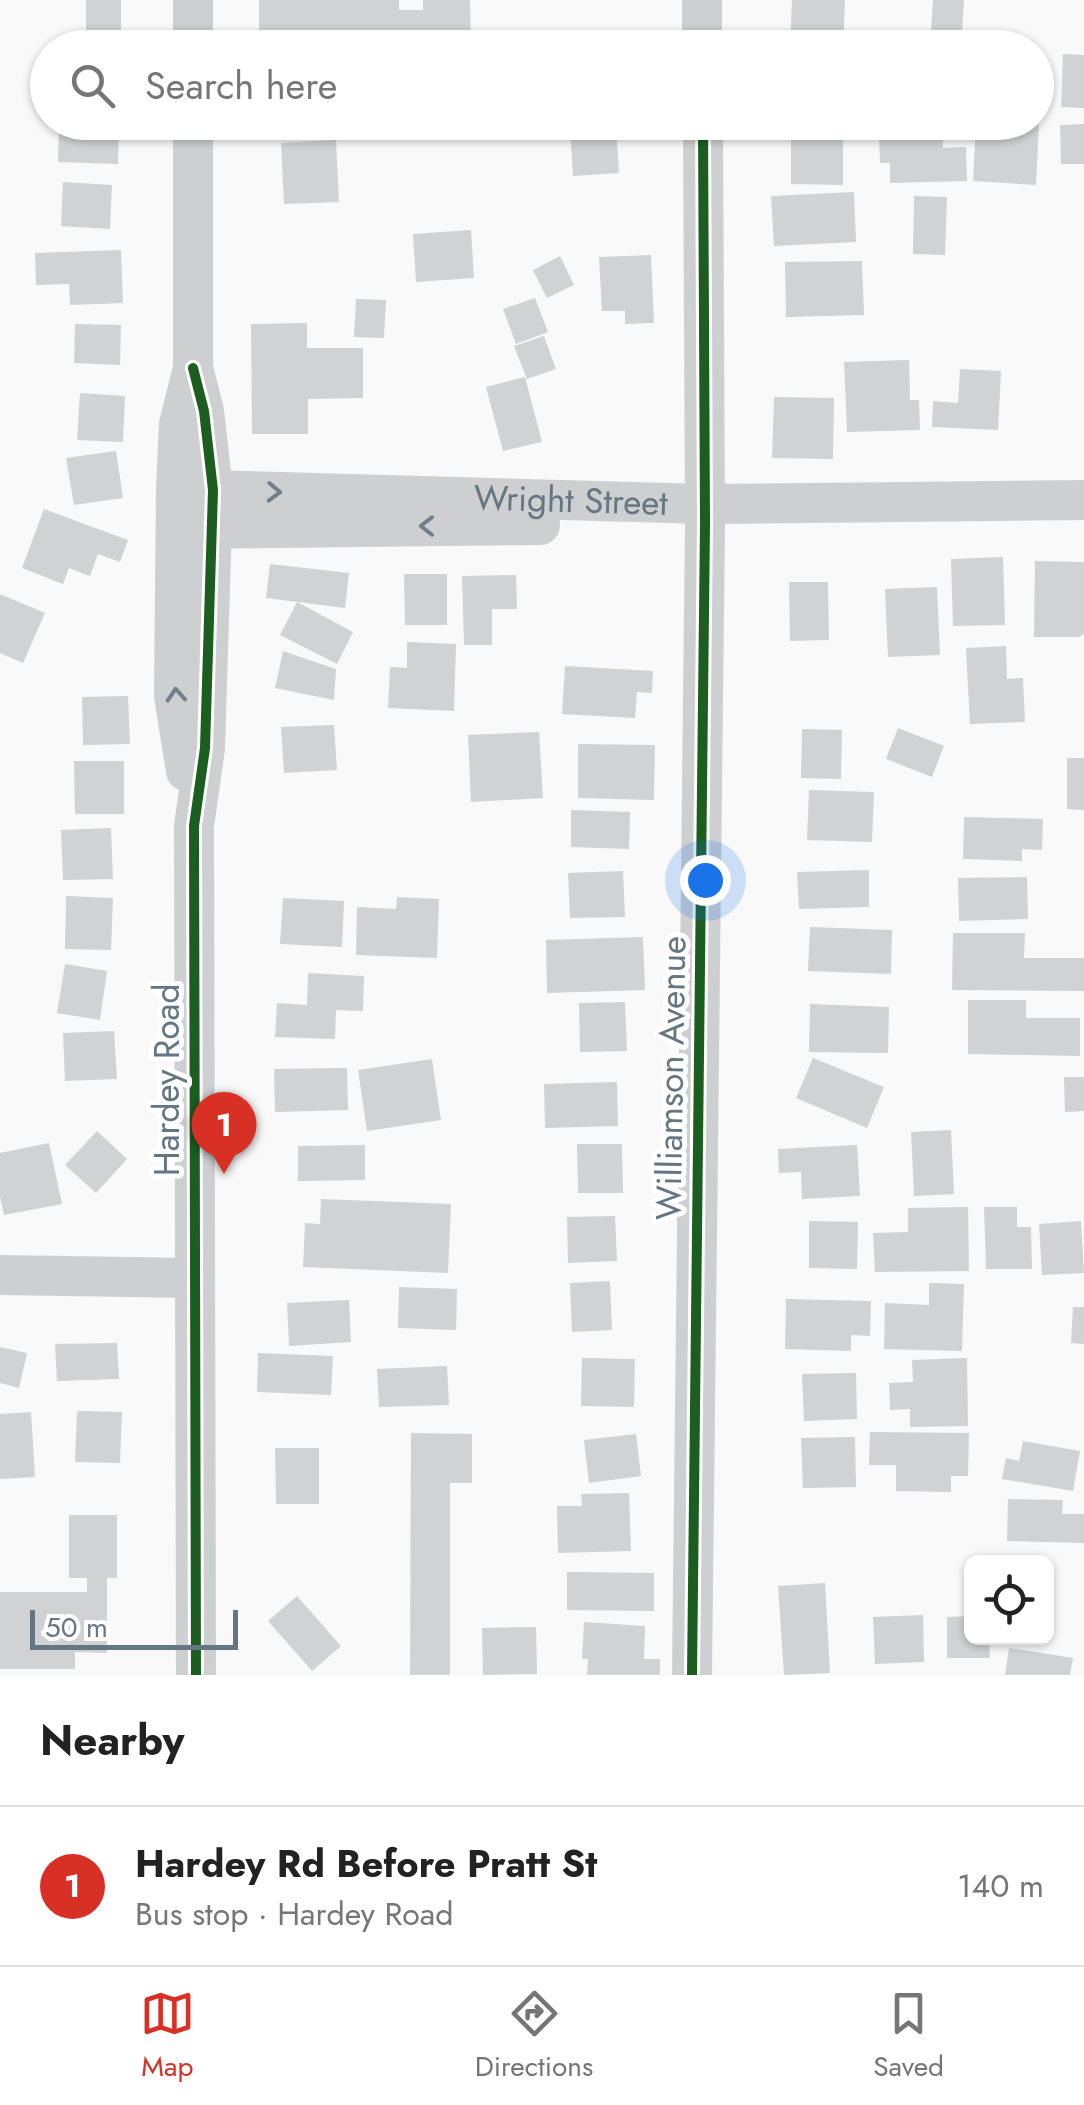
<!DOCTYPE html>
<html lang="en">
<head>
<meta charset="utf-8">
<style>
  body { margin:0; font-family:Jost,sans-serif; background:#f2f2f2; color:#222 }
  .controls { position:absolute; right:30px; bottom:30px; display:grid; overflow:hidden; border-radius:15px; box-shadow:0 2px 8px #0004 }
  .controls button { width:90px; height:90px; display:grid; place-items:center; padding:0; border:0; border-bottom:2px solid #e0e0e0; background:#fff; color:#222; font:50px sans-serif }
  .scale { position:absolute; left:30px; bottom:25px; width:208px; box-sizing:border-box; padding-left:10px; border:5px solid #657683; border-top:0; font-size:28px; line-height:35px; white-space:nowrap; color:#657683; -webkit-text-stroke:8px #fff; paint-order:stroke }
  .you { position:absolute; left:705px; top:880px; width:35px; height:35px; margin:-25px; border:8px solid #fff; border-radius:50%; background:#1a73e8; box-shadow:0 0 0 15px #1a73e833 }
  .badge { display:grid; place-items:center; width:65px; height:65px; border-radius:50%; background:#d93025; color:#fff; font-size:32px; font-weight:700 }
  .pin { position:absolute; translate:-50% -82px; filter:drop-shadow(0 2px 5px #0008) }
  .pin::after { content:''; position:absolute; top:52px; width:35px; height:30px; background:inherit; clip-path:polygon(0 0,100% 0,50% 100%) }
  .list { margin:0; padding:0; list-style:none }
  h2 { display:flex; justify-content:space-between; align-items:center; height:130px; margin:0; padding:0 40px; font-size:42px }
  h2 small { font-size:32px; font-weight:400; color:#767676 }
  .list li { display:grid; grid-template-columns:65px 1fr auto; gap:30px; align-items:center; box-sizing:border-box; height:160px; padding:0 40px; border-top:2px solid #e0e0e0 }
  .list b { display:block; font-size:38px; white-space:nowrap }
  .list p { margin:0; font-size:32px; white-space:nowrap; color:#767676 }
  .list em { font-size:32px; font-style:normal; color:#767676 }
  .icon { flex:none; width:55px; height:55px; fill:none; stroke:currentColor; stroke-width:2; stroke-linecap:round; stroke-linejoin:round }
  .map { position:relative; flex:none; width:1084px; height:1675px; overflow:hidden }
  .search { position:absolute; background:#fff; box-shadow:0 2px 8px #0004; left:30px; right:30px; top:30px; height:110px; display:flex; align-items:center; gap:25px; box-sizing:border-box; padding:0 35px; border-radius:55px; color:#767676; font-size:38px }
  .sheet { height:290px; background:#fff }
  nav { display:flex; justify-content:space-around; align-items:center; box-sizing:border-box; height:140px; border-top:2px solid #e0e0e0; background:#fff; font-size:28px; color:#767676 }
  nav a { display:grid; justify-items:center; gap:5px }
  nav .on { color:#d93025 }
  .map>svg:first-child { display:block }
  .building { fill:#d0d2d3 }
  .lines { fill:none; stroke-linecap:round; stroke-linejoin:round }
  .minor { stroke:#cecfd0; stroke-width:40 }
  .cycleway-casing { stroke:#fff; stroke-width:16 }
  .cycleway { stroke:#1b5e20; stroke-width:10 }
  .oneway { stroke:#707f8b }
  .labels { text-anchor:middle; stroke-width:10; stroke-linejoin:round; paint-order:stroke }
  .street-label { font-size:35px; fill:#657683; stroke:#fff }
</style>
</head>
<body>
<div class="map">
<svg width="1084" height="1675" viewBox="0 0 1084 1675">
  <rect width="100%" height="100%" fill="#f9f9f9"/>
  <path class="building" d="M86,0H121V42H86Z
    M259,0H399V10H423V0H470L471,40H259Z
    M792,0H845L843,48H790Z
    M933,0H964L961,48L930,47Z
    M1063,54L1084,55V108L1061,107Z
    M908,122H942L943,148L966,147L967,181L890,183V163H880L879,137H908Z
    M976,122L1039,125L1036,185L973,181Z
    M1084,124V164H1061L1060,125Z
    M616,125L619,173L573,176L570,127Z
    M59,127L119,129L118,164L58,162Z
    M791,137L843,138V185L791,184Z
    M336,140L339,202L284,204L281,143Z
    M63,182L112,185L110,229L61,226Z
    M854,192L856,242L774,246L771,196Z
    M914,196L947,197L945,255L913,254Z
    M471,230L474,278L416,282L413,234Z
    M121,250L123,303L70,305L69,284L36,285L35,253Z
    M651,255L654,323L625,324V311H602L599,257Z
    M560,256L574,285L547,298L533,270Z
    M862,261L864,315L786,317L785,262Z
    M535,298L548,332L516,344L503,309Z
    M356,299L386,300L384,338L354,337Z
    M307,323V348H363V398L308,399V434H252L251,324Z
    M75,324L121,325L120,365L74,363Z
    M544,336L556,369L527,379L514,346Z
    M909,360L910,400H919L920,430L847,432L844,362Z
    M960,369L1001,371L998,430L932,427L933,401L958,403Z
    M525,377L542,442L503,451L486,387Z
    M80,393L125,396L123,442L77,440Z
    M774,397L834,398L833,459L772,458Z
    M116,451L123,498L74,505L66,458Z
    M44,509L128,540L120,562L98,554L90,576L69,568L63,584L22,568Z
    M1003,557L1005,625L953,626L951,559Z
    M1035,561L1084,562V634L1079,637H1034Z
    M270,564L349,573L345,608L266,598Z
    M404,574H447V625H405Z
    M516,575L517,609H492V645H464L462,576Z
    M789,582H828L829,640L790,641Z
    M937,587L940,655L888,657L885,589Z
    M0,594L45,613L23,663L0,653Z
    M297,602L353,632L337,664L280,635Z
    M407,642L456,644L454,711L388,708L390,667L407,668Z
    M1006,646L1007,679L1023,678L1025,722L970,724L966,648Z
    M283,651L336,669L334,700L275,688Z
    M565,666L653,671L652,693L637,692L635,718L562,714Z
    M128,696L130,744L83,745L82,697Z
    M334,725L337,770L284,773L281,727Z
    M898,728L944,746L932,777L886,759Z
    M802,729L842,730L841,779L801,778Z
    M539,732L543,798L471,802L468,735Z
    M578,744L655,745L654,800L578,798Z
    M1067,758H1084V810L1067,809Z
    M74,761H124V814H75Z
    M809,790L874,792L872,842L807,840Z
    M571,810L630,812L629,849L571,847Z
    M964,817L1043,819L1042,850L1022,849V861L963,859Z
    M111,828L113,879L63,880L61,830Z
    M869,870V907L799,909L797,872Z
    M623,871L625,917L570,918L568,873Z
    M1027,877L1028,919L959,921L958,878Z
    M66,896L113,898L111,950L65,949Z
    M397,897L439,899L437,958L356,955L357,907L396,909Z
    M283,898L344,901L342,947L280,944Z
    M810,927L892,930L891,974L808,971Z
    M953,933H1025L1024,958H1084V991L952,990Z
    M643,937L645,990L547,993L546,940Z
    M65,964L107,971L100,1020L57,1013Z
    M308,973L364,976L363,1011L336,1010L335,1039L275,1037L277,1003L307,1005Z
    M968,1000H1026V1018H1080V1056L968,1054Z
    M625,1002L627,1051L580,1052L579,1003Z
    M810,1004L889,1007L888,1053L809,1052Z
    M114,1031L117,1079L65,1081L63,1033Z
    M813,1058L884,1087L867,1128L796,1098Z
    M432,1059L441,1120L367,1131L358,1070Z
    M347,1068L348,1110L275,1112L274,1069Z
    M1064,1077H1084V1111L1065,1112Z
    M617,1082L618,1126L545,1128L544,1084Z
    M951,1130L954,1194L914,1196L911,1132Z
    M97,1131L127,1159L96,1193L65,1165Z
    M49,1143L62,1204L4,1215L0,1197V1153Z
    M577,1144H622L623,1193H578Z
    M365,1145V1180L298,1181V1146Z
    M857,1145L860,1196L802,1199L801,1172L779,1173L778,1149Z
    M321,1199L451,1204L448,1273L303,1267L305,1223L320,1224Z
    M968,1207L969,1271L875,1272L873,1233L908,1232V1208Z
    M984,1207H1017V1227H1031L1032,1269H986Z
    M615,1216L617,1261L568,1263L567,1217Z
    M809,1221L858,1222L857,1269L809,1268Z
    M1081,1221L1084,1273L1042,1275L1039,1224Z
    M610,1281L612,1330L572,1332L570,1283Z
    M929,1283L964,1284L962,1351L884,1349L885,1303L929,1305Z
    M399,1287L457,1289L456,1330L398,1328Z
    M786,1299L871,1301L870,1336L851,1335V1351L785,1349Z
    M349,1300L351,1342L289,1346L287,1303Z
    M1073,1307H1084V1344L1071,1343Z
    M117,1343L119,1379L57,1381L55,1344Z
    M0,1347L27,1353L19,1388L0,1383Z
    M258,1353L333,1356L331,1395L257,1392Z
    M582,1358L635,1359L634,1407L581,1406Z
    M967,1358L968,1426L910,1427V1409L890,1410L889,1383L913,1382L912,1360Z
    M447,1366L449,1405L379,1407L377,1369Z
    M856,1373L857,1419L804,1421L802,1374Z
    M77,1411L122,1412L120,1463L75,1462Z
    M31,1412L35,1477L0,1479V1414Z
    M870,1432L969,1433L968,1476H951V1492L896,1491V1465H869Z
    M411,1433L472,1434V1483H450V1675H410Z
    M636,1434L641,1476L589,1483L584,1440Z
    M855,1437L856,1487L803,1488L801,1438Z
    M1023,1441L1080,1451L1073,1491L1002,1479L1006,1458L1019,1461Z
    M275,1448H319V1504H276Z
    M629,1493L631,1551L558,1553L557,1506H582L581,1494Z
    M1008,1499L1063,1500L1062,1514H1084V1543L1007,1541Z
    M69,1515H117V1578H107V1653L75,1652V1669H0V1592H87V1578H69Z
    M567,1572L654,1573V1611L567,1610Z
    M825,1583L830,1673L784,1675L778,1586Z
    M297,1596L341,1646L312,1671L268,1621Z
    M923,1615L924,1662L875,1664L873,1617Z
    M972,1616V1638H989L990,1658H947V1617Z
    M584,1622L645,1626L644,1659H660V1675H587L588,1659H582Z
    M536,1627L537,1674L483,1675L482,1628Z
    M1009,1648L1073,1658L1070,1675H1005Z"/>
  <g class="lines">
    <g class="minor">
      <path d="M702,0V48"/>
      <path d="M193,48V0"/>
      <path d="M193,368L204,411L213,490L205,748L194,826L196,1675"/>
      <path id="s1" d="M176,489L705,504L1084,500"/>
      <path d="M178,529L540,525"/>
      <path d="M186,771L174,696L176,489L179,424L193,368V122"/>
      <path d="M0,1275L194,1278"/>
      <path d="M692,1675L705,524L703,122"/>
    </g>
    <defs>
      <path id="cycleway" d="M193,368L204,411L213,490L205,748L194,826L196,1675
        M692,1675L705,524L703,122"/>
    </defs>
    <use href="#cycleway" class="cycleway-casing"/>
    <use href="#cycleway" class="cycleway"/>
  </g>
  <defs><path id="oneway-chevron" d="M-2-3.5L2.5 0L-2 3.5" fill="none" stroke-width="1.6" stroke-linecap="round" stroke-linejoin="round" transform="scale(2.5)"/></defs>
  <g class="oneway">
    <use href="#oneway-chevron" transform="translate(274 492) rotate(2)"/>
    <use href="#oneway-chevron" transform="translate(427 526) rotate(180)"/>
    <use href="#oneway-chevron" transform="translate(176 695) rotate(-94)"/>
  </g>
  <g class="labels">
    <g class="street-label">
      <text dy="12" stroke="none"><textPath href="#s1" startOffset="395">Wright Street</textPath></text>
      <text transform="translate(671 1078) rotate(-89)" y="12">Williamson Avenue</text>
      <text transform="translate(167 1080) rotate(-90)" y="12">Hardey Road</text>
    </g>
  </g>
</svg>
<div class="controls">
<button><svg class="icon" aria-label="locate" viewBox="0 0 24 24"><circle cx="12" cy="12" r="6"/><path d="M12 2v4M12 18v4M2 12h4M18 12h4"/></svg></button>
</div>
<div class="scale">50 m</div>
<div class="you"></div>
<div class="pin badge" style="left:224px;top:1174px">1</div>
<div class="search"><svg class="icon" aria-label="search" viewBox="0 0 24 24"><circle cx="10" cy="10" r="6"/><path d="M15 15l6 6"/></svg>Search here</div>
</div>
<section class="sheet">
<h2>Nearby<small></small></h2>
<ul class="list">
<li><span class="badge">1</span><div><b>Hardey Rd Before Pratt St</b><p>Bus stop · Hardey Road</p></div><em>140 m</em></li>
</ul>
</section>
<nav>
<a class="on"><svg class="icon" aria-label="map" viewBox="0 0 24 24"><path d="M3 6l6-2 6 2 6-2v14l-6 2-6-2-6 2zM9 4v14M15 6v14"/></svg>Map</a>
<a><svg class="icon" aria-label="directions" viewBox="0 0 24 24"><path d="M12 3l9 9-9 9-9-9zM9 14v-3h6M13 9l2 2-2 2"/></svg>Directions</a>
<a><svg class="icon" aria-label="saved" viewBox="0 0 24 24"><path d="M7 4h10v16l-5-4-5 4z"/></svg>Saved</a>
</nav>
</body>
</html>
